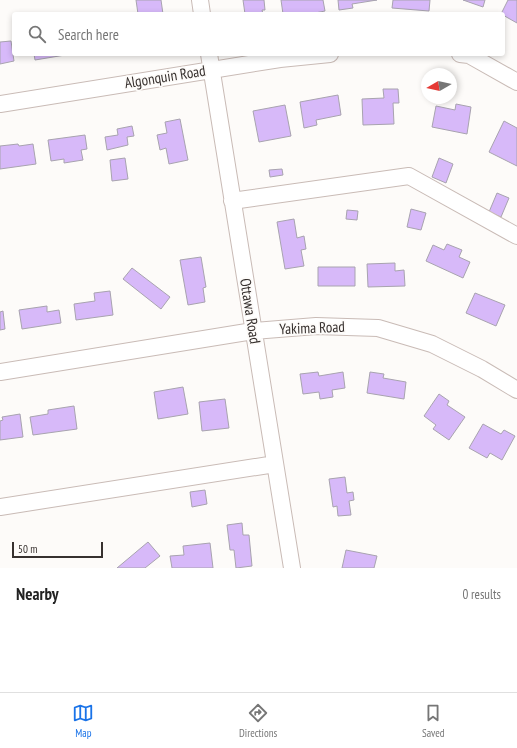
<!DOCTYPE html>
<html lang="en">
<head>
<meta charset="utf-8">
<style>
  body { margin:0; font-family:"PT Sans Narrow",sans-serif; background:#f6f6f6; color:#222 }
  .compass { position:absolute; left:421px; top:68px; width:36px; height:36px; border-radius:50%; background:#fff; box-shadow:0 2px 6px #0003; rotate:261deg }
  .scale { position:absolute; left:12px; bottom:10px; width:91px; box-sizing:border-box; padding-left:4px; border:2px solid #37312f; border-top:0; font-size:11px; line-height:14px; white-space:nowrap; color:#37312f; -webkit-text-stroke:3px #fdfbf9; paint-order:stroke }
  .list { margin:0; padding:0; list-style:none }
  h2 { display:flex; justify-content:space-between; align-items:center; height:52px; margin:0; padding:0 16px; font-size:17px }
  h2 small { font-size:13px; font-weight:400; color:#767676 }
  .icon { flex:none; width:22px; height:22px; fill:none; stroke:currentColor; stroke-width:2; stroke-linecap:round; stroke-linejoin:round }
  .map { position:relative; flex:none; width:517px; height:568px; overflow:hidden }
  .search { position:absolute; background:#fff; box-shadow:0 2px 6px #0003; left:12px; right:12px; top:12px; height:44px; display:flex; align-items:center; gap:10px; box-sizing:border-box; padding:0 14px; border-radius:4px; color:#767676; font-size:15px }
  .sheet { height:124px; background:#fff }
  nav { display:flex; justify-content:space-around; align-items:center; box-sizing:border-box; height:56px; border-top:1px solid #e0e0e0; background:#fff; font-size:11px; color:#767676 }
  nav a { display:grid; justify-items:center; gap:2px }
  nav .on { color:#1a73e8 }
  .map>svg:first-child { display:block }
  .building { fill:#d7b9f9; stroke:#a8a3af }
  .lines { fill:none; stroke-linecap:round; stroke-linejoin:round }
  .minor-casing { stroke:#c9bbb6; stroke-width:18 }
  .minor { stroke:#fff; stroke-width:16 }
  .labels { text-anchor:middle; stroke-width:3.5; stroke-linejoin:round; paint-order:stroke }
  .street-label { font-size:15px; fill:#37312f; stroke:#fdfbf9 }
</style>
</head>
<body>
<div class="map">
<svg width="517" height="568" viewBox="0 0 517 568">
  <rect width="100%" height="100%" fill="#fdfbf9"/>
  <path class="building" d="M136,0H161L163,14H138Z
    M243,0H264L265,10H262L263,14H245Z
    M281,0H323L325,11L310,14H283Z
    M338,0H377L352,4L353,8L339,10Z
    M393,0H430L429,11L392,8Z
    M463,0H485L483,7Z
    M508,0H517V23L501,14Z
    M11,41L14,61L0,64V42Z
    M34,54H65V55L35,60Z
    M383,89H398L399,103H393L394,124L363,125L362,99L384,98Z
    M338,95L341,115L316,120L317,125L304,128L300,102Z
    M456,104L471,107L467,134L432,127L436,106L455,110Z
    M285,105L291,136L259,142L253,111Z
    M180,119L188,160L169,164L166,148L160,150L157,135L167,133L165,122Z
    M504,121L517,128V166L489,152Z
    M132,126L134,136L127,137L128,145L107,150L105,137L118,135L117,129Z
    M85,135L87,149L81,150L83,160L64,163V159L51,161L48,140Z
    M18,144L19,146L33,144L36,164L0,169V146Z
    M125,158L128,179L112,181L110,160Z
    M439,158L453,164L446,183L432,177Z
    M282,169L283,175L270,177L269,170Z
    M497,193L509,198L501,217L489,212Z
    M411,209L426,213L421,230L407,227Z
    M347,210L358,211L357,220L346,219Z
    M294,219L297,238L304,236L306,249L301,250L304,266L285,269L277,222Z
    M447,244L462,250L459,257L470,262L463,278L426,261L433,245L444,250Z
    M201,257L206,287L203,288L205,302L188,305L180,260Z
    M395,263V271L404,270L405,286L368,287L367,264Z
    M318,267H355V286H318Z
    M132,268L170,297L161,309L123,279Z
    M110,291L113,315L76,320L74,304L95,301L94,293Z
    M475,293L505,305L496,326L466,313Z
    M47,306V312L59,310L61,323L22,329L19,310Z
    M3,311L5,329L0,330V312Z
    M318,372L319,376L343,372L345,388L332,390L333,397L320,399L319,392L303,394L300,374Z
    M370,372L384,374L383,378L406,382L404,399L367,393Z
    M183,387L188,414L158,419L154,392Z
    M439,394L449,401L447,405L465,417L449,440L433,429L436,425L424,416Z
    M225,399L229,428L202,431L199,402Z
    M74,406L77,429L33,435L30,417L48,414V410Z
    M20,414L23,437L0,440V421L3,420L2,417Z
    M483,424L501,434L504,430L515,436L502,460L490,453L487,458L469,448Z
    M345,477L347,493L353,492L354,500L349,501L351,515L338,516L337,506L333,507L329,479Z
    M205,490L207,504L192,507L190,492Z
    M242,523L243,535H249L252,566L236,568L234,550H230L227,525Z
    M148,542L160,556L145,568H117Z
    M210,543L213,568H172L170,556L184,555L183,546Z
    M346,550L377,556L374,568H342Z"/>
  <g class="lines">
    <defs>
      <path id="minor" d="M200,0L202,14
        M209,54L292,568
        M460,54L469,55L517,82
        M0,104L280,59L330,54
        M232,201L409,176L517,236
        M0,372L253,331L316,326L378,328L432,344L482,369L517,390
        M0,507L275,464"/>
    </defs>
    <use href="#minor" class="minor-casing"/>
    <use href="#minor" class="minor"/>
  </g>
  <g class="labels">
    <g class="street-label">
      <text transform="translate(165 77) rotate(-9)" y="5">Algonquin Road</text>
      <text transform="translate(250 311) rotate(81)" y="5">Ottawa Road</text>
      <text transform="translate(312 328) rotate(-2)" y="5">Yakima Road</text>
    </g>
  </g>
</svg>
<svg class="compass" viewBox="-18 -18 36 36"><path d="M0-13l5 13h-10z" fill="#e53935"/><path d="M0 13l5-13h-10z" fill="#767676"/></svg>
<div class="scale">50 m</div>
<div class="search"><svg class="icon" aria-label="search" viewBox="0 0 24 24"><circle cx="10" cy="10" r="6"/><path d="M15 15l6 6"/></svg>Search here</div>
</div>
<section class="sheet">
<h2>Nearby<small>0 results</small></h2>
<ul class="list">
</ul>
</section>
<nav>
<a class="on"><svg class="icon" aria-label="map" viewBox="0 0 24 24"><path d="M3 6l6-2 6 2 6-2v14l-6 2-6-2-6 2zM9 4v14M15 6v14"/></svg>Map</a>
<a><svg class="icon" aria-label="directions" viewBox="0 0 24 24"><path d="M12 3l9 9-9 9-9-9zM9 14v-3h6M13 9l2 2-2 2"/></svg>Directions</a>
<a><svg class="icon" aria-label="saved" viewBox="0 0 24 24"><path d="M7 4h10v16l-5-4-5 4z"/></svg>Saved</a>
</nav>
</body>
</html>
